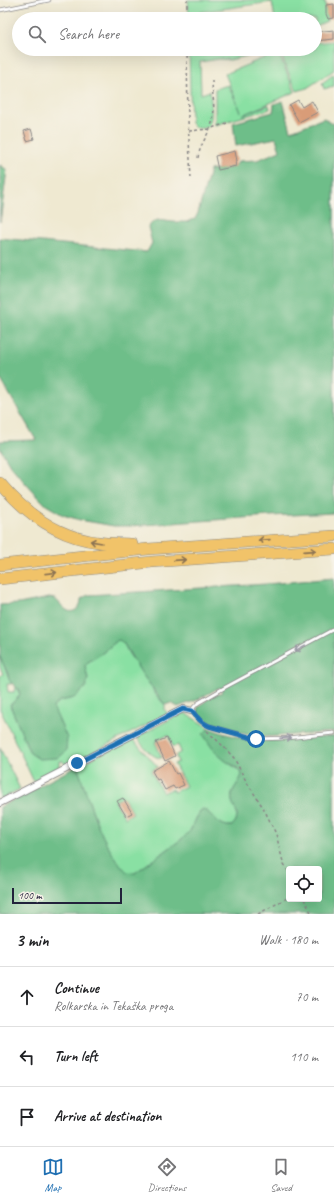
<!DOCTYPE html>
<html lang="en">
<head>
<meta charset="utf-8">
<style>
  body { margin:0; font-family:Caveat,sans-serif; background:#f6f6f6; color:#202124 }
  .controls { position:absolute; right:12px; bottom:12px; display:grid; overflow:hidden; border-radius:4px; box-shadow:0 4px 16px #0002 }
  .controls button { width:36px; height:36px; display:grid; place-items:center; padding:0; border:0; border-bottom:1px solid #e0e0e0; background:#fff; color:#202124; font:20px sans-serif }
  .scale { position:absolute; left:12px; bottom:10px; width:110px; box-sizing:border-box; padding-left:4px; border:2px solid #22223b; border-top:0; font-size:11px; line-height:14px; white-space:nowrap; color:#22223b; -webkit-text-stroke:3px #f7f3e8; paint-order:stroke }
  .stop { position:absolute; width:12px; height:12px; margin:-9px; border:3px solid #1f6fb2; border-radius:50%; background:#fff }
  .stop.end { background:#1f6fb2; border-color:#fff; box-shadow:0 1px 4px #0008 }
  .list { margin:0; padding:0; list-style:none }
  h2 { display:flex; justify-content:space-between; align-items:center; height:52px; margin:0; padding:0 16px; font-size:17px }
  h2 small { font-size:13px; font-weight:400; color:#757577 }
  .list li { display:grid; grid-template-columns:26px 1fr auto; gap:12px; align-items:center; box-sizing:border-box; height:60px; padding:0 16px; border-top:1px solid #e0e0e0 }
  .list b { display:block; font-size:15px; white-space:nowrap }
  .list p { margin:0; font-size:13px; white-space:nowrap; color:#757577 }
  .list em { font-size:13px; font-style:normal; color:#757577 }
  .icon { flex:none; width:22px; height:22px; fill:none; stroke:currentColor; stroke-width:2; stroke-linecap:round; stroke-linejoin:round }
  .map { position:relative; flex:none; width:334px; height:914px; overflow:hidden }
  .search { position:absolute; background:#fff; box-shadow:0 4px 16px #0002; left:12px; right:12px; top:12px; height:44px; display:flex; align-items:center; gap:10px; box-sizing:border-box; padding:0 14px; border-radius:22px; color:#757577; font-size:15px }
  .sheet { height:232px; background:#fff }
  nav { display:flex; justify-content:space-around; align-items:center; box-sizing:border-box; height:56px; border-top:1px solid #e0e0e0; background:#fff; font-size:11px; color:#757577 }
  nav a { display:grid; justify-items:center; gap:2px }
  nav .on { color:#1f6fb2 }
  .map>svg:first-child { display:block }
  .green { fill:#89e0a3; stroke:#56816f; fill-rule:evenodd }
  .forest { fill:#6ebe89; stroke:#487062; fill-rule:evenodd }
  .building { fill:#d99c78 }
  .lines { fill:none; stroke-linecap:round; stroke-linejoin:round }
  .service-casing { stroke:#888686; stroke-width:4.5 }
  .minor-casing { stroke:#888686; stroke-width:8 }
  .motorway-casing { stroke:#888686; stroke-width:12 }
  .path { stroke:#888686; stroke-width:1.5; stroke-dasharray:3 3; stroke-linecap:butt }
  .service { stroke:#fff; stroke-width:3 }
  .minor { stroke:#fff; stroke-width:6 }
  .motorway { stroke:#f1c369; stroke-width:11 }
  .oneway { stroke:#8a7252 }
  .oneway2 { stroke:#9c9ca7 }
  .route { stroke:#1f6fb2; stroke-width:5 }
</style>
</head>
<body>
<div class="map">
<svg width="334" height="914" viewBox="0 0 334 914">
  <rect width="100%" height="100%" fill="#f7f3e8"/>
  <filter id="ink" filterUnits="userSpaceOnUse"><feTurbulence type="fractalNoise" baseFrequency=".025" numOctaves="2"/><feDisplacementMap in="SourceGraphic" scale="8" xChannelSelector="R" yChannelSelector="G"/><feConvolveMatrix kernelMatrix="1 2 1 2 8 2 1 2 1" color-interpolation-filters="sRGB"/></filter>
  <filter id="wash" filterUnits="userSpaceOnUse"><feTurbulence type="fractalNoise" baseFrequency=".012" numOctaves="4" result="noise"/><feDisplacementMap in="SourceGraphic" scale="16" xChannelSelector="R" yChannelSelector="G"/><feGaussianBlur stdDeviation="0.9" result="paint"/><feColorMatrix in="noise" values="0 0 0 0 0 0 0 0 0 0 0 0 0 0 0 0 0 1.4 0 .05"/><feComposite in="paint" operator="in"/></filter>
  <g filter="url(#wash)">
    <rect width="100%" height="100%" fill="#efe9d1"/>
    <path class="green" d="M188,0H322V2L325,1L327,21L318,25L315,30V19H275L272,2L200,12V19H189Z
      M334,41V70L307,88L297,91L285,65L280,50L270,52L266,49H315V43Z
      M189,49H263L260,52L261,55L259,56L255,54L230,60L219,59L200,62L201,94L210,91C211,98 214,123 207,127C203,129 198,128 194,127L191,123Z
      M278,52L295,92L242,115L269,105L270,109L215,125V89L228,85L241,112L225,74Z
      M334,74V86L324,89L322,83Z
      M118,640L121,641L124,644L129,654L157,696L165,705V710L168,714L66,766L63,761H60V768L34,782L0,709V676L3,674L0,667V657C5,665 7,678 12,684H7L8,692H14L15,686L20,694L17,699L10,705L30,753L54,710L53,707L60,701L70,699L88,679L85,666L88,662L101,654Z
      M182,713H185L209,728L204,734L222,758L241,772C244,780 236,784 233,791C226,805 246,812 232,826C219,828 213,814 203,809L200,811L190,831L182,839L135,873H127C100,845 90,802 77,766L129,740H133L158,767L151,771L163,793L172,789L174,792L186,786L174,764L178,762L176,757V755L181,752L178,745L173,747L168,735L155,742L162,758C153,759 141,745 137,737ZM123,797L133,813L125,818L115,801Z
      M0,748L20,789L0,799Z"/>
    <path class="forest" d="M283,101L291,131L324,118L330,123H334V513L270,516L130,526H114L80,520L63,515L46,505L26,484L10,465L0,448V441L36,440L0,378V238L147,252L152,243L148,227L153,222L158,220L173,222H186L195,219L198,213L210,170L229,168L235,166L239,161L257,160L280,151L276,138L236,146L233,123L273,112L274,104Z
      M0,165L7,170L0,222Z
      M334,578V732L278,736L257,737L210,725L203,721L197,713L198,707L208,699L222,692L220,687L197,700L178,707L171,703L165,705L142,674L124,644L121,641L118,640L101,654L88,662L85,666L88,679L86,687L74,698L60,701L53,707L67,738L66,751L62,755L57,758L39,759L30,753L10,705L17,699L20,694L18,689L9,680L8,674L0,657V605L19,604L49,598L55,599C62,604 68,618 78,608C80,605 81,603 81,599L88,595L267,584Z
      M209,728C253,746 288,740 334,736V914H0V807L77,766C90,802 100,845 127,872L135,873L182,839L190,831L200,811L203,809C213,814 219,828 232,826C245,812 229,808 232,794C233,788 240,782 242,774C239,766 228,764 222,758C214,752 208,742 203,734ZM289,869H319V899H289Z"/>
    <g id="blocks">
      <path class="building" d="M334,4V18L328,19L326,14V5Z
        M334,30V39L315,41V32Z
        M298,100L302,107L312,101L318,112L299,122L289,105Z
        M31,129L34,139L27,141L24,131Z
        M235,151L237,161L235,162L236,166L218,170L215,156Z
        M167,738L175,756L165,761L156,742Z
        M169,761L176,774L178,773L184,785L175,789L173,786L165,790L159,779L157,780L152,771Z
        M123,798L132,813L126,816L117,801Z"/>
    </g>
  </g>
  <g filter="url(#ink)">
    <use href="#blocks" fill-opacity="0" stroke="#888686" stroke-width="1"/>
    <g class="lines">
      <defs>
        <path id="service" d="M0,10L49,0
          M334,629L224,688L198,703L194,707L192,711C196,718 202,723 209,726L256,739L287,738L334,733"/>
        <path id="minor" d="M0,803L183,709L192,711"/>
        <path id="motorway" d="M0,483C26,514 57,537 98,542C109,544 121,543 132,544
          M0,565L148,549L334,536
          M0,579L152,562L334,549"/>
      </defs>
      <use href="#service" class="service-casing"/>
      <use href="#minor" class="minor-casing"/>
      <use href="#motorway" class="motorway-casing"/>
      <path class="path" d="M187,19V0
        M187,49L188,120L191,179
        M189,131L209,129L230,122
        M198,158C200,144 208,136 212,123C216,110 212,94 212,80
        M207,731L221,744L234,758L246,781L264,809L276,834L283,862L289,873
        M304,899L312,914
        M258,914L289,897"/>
      <use href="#service" class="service"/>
      <use href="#minor" class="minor"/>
      <use href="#motorway" class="motorway"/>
    </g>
    <defs><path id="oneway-shaft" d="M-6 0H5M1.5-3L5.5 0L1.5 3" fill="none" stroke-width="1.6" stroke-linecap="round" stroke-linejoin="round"/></defs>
    <g class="oneway">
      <use href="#oneway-shaft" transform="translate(264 540) rotate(176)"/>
      <use href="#oneway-shaft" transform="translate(96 542) rotate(-170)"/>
      <use href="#oneway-shaft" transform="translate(310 551) rotate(-4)"/>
      <use href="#oneway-shaft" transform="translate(180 560) rotate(-4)"/>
      <use href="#oneway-shaft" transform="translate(51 573) rotate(-6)"/>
    </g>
    <g class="oneway2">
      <use href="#oneway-shaft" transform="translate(300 648) rotate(152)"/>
      <use href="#oneway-shaft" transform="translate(286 738) rotate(-4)"/>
    </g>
  </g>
  <g class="lines" filter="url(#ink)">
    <path class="route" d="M77,763L183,709L192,711C197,718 202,723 209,726L256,739"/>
  </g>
</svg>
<div class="controls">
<button><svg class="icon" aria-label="locate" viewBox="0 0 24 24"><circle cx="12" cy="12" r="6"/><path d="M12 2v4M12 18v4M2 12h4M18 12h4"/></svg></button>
</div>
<div class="scale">100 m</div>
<div class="stop" style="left:256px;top:739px"></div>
<div class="stop end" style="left:77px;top:763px"></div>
<div class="search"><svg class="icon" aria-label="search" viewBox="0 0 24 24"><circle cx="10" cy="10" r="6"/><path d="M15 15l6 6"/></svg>Search here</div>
</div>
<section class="sheet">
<h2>3 min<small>Walk · 180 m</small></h2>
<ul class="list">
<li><svg class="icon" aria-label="ahead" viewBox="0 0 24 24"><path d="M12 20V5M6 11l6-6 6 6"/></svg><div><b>Continue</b><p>Rolkarska in Tekaška proga</p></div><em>70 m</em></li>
<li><svg class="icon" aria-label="left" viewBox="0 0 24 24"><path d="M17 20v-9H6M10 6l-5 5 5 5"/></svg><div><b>Turn left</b></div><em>110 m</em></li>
<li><svg class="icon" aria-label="arrive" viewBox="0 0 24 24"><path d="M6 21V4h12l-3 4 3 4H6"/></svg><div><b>Arrive at destination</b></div></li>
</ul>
</section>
<nav>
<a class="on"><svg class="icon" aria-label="map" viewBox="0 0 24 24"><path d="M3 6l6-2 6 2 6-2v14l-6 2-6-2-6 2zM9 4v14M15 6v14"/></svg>Map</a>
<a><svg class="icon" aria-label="directions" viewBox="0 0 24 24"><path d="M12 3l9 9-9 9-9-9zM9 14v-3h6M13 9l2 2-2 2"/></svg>Directions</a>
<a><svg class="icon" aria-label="saved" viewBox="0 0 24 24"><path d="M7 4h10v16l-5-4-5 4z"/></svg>Saved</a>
</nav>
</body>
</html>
